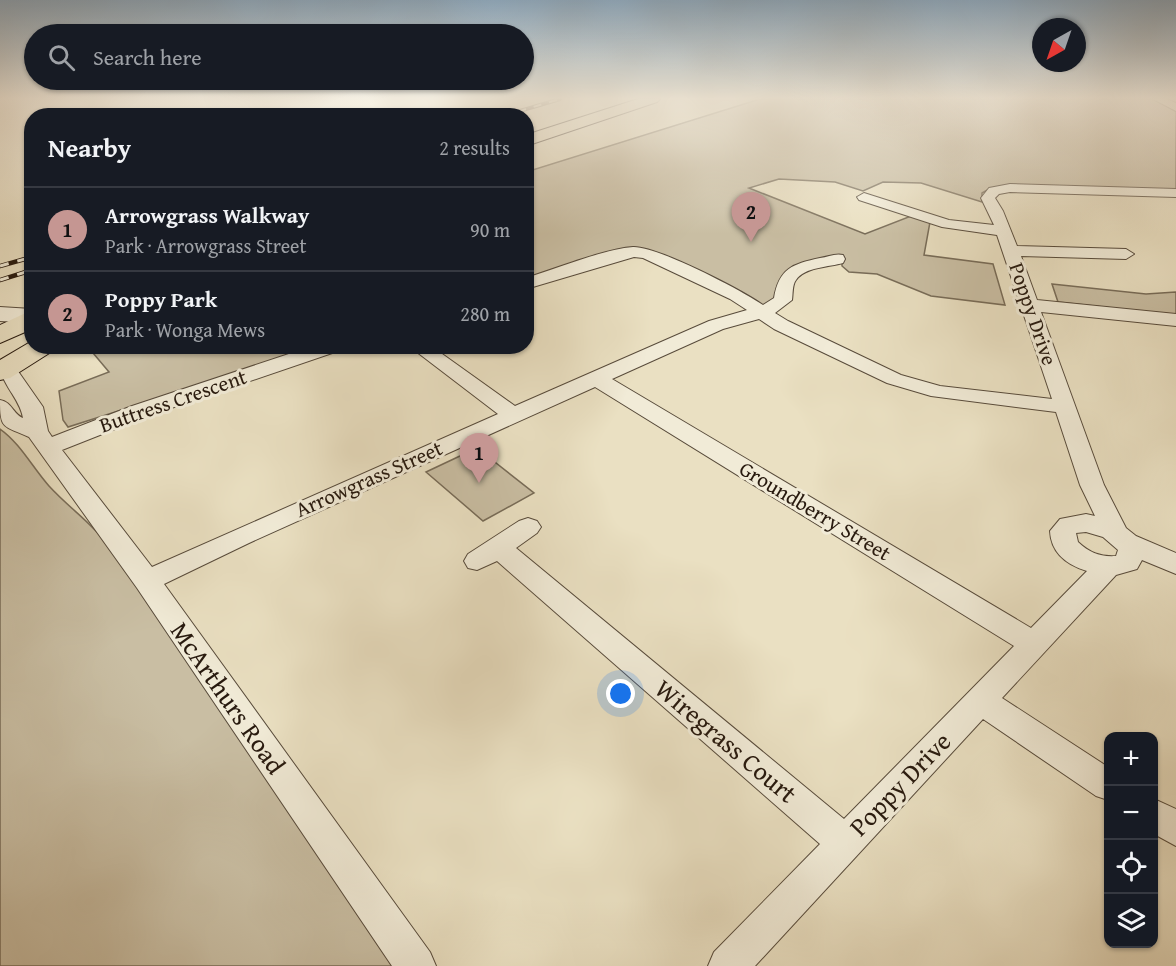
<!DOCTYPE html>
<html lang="en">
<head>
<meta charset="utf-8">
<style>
  body { margin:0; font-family:"Gentium Book Plus",serif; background:#242831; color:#f1f3f6 }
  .controls { position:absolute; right:18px; bottom:18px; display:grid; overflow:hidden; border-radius:12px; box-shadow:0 2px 4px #0004 }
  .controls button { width:54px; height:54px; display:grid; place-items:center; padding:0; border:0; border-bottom:2px solid #363941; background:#171b24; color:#f1f3f6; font:30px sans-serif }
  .compass { position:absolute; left:1032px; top:18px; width:54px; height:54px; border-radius:50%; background:#171b24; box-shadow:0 2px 4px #0004; rotate:220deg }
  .you { position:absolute; left:621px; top:694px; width:21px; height:21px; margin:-15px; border:4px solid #fff; border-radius:50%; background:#1a73e8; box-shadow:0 0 0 9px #1a73e833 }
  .badge { display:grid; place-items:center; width:39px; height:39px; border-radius:50%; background:#c59692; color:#111; font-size:20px; font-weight:700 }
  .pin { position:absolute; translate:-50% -50px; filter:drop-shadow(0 2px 3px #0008) }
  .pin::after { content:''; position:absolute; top:32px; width:21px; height:18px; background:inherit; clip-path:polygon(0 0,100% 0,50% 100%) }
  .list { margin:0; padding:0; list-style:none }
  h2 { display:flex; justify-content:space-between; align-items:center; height:78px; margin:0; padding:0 24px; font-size:26px }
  h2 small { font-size:20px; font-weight:400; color:#9ea1a6 }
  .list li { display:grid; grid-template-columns:39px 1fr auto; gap:18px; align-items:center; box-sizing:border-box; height:84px; padding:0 24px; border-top:2px solid #363941 }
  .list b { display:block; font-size:22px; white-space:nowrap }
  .list p { margin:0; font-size:20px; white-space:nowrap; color:#9ea1a6 }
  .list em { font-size:20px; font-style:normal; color:#9ea1a6 }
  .icon { flex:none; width:33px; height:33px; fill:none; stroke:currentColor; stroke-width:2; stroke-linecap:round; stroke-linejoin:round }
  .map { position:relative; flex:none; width:1176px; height:966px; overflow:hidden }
  .search { position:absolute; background:#171b24; box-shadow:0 2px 4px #0004; left:24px; top:24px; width:510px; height:66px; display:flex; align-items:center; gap:15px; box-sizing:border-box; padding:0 21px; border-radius:33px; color:#9ea1a6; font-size:22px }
  .panel { position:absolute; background:#171b24; box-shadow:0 2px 4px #0004; left:24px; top:108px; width:510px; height:246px; border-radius:24px }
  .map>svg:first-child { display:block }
  .green { fill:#c9bea3; stroke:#786c58; stroke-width:1.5 }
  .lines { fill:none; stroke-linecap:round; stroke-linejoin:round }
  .minor-casing { stroke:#584b3b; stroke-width:2 }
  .tertiary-casing { stroke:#584b3b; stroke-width:2 }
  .trunk-casing { stroke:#27190e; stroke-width:2 }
  .minor { fill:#f1ebd7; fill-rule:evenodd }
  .tertiary { fill:#f1ebd7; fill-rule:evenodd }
  .trunk { fill:#eae0c2; fill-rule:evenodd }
  .rail-far1-casing { stroke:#27190e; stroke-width:4 }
  .rail-casing { stroke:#27190e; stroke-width:4.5 }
  .rail-far1 { stroke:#f1ebd7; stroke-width:2; stroke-dasharray:8; stroke-linecap:butt }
  .rail { stroke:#f1ebd7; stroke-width:3; stroke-dasharray:9; stroke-linecap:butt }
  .labels { text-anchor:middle; stroke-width:6; stroke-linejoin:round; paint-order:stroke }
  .street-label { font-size:21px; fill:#27190e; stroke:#f1ebd7 }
  .near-street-label { font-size:26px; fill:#27190e; stroke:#f1ebd7 }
</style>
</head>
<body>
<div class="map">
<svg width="1176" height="966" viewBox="0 0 1176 966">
  <rect width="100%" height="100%" fill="#eae0c2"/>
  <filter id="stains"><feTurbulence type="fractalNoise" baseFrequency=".00333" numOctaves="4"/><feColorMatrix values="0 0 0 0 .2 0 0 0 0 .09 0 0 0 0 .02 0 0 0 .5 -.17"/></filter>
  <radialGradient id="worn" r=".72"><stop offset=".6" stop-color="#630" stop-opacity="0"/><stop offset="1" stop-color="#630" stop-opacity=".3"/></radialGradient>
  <path class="green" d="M760,99H1156L1176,111V189H989L982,193V202L921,183L883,182L863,191L835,182L779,179L749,188L865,234L911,216L930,222L924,255L993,264L1005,305L931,296L877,274L849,272L842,266V262L815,261L769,305L760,306L651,252L527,281L526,172Z
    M1052,284L1146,294L1176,292V315L1058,302Z
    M88,347H320L68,427L63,420L59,391L109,372Z
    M0,429C20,443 33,468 49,486C69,508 92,523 109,546L396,966H0Z
    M477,448L534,493L483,521L426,472Z"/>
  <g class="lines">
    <defs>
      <path id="minor" d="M1153,99H1167L1176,103V111Z
        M1010,184L1176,189V197L1010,192L999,194L995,198L1003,211L1017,246L1126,249L1134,254L1126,259L1021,256L1037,300L1176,314V326L1041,312L1104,485L1126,528L1136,536L1176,553V574L1142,560L1137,569L1116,575L1002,698L1108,767V800L1096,796L983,719L755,966H708L714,952L820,844L497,561L477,570L468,568L464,561L468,554L519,521L528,518L537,521L541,527L537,533L516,548L844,819L1014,646L595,387L249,543L164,584L430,952L436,966H392L137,588L29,437C3,425 0,430 0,400C12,402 13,414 23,418C20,398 0,384 0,363L13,364L43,407L48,431L52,437L132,406L313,346H343L341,350L148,416L62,450L152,567L498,414L409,346H431L515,406L709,321L747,310L730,299L643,258L634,257L526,289V278C555,269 605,249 633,247C657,246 741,290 763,305L774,298C779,268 793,264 820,258C828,257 835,253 843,255L845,259L843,263C830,267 804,267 796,280C792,285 793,294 792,300L775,313L788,321L901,375L940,386L1052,399L997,235L942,227L859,200L857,197L864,193L949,220L994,225L981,198L989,188ZM759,319L774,329L887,383L931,396L1056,412L1080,485L1095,516L1086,514L1060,519L1050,531C1051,553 1067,565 1087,571L1031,628L612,379L723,329ZM1086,532L1103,537L1118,550L1116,556C1100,557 1090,553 1078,542L1076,533Z
        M1154,799L1176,809V846L1154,834Z"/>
      <path id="tertiary" d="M0,307L32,309V323L0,321Z"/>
      <path id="trunk" d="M638,99H660L657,102L526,146V135Z
        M32,310V329L0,343V325Z
        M32,341V346H55L51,352L10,378L0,380V360Z"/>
    </defs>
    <use href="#minor" class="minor-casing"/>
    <use href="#tertiary" class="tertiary-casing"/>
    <use href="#trunk" class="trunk-casing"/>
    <use href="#minor" class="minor"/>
    <use href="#tertiary" class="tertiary"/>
    <use href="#trunk" class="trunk"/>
    <defs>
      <path id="rail-far1" d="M503,116L560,99"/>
      <path id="rail" d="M0,266L32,257
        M0,280L32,270"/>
    </defs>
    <use href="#rail-far1" class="rail-far1-casing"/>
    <use href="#rail" class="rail-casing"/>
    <use href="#rail-far1" class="rail-far1"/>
    <use href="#rail" class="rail"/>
  </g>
  <linearGradient id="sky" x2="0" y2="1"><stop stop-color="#8eaac0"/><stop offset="0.42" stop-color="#f6f1e4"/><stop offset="1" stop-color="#f6f1e4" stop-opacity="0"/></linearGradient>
  <rect width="1176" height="234" fill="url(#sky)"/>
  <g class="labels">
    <g class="street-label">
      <text transform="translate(1033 314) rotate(71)" y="7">Poppy Drive</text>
      <text transform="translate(173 401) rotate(-19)" y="7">Buttress Crescent</text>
      <text transform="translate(369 479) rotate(-24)" y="7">Arrowgrass Street</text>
      <text transform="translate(815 511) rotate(31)" y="7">Groundberry Street</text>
    </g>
    <g class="near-street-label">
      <text transform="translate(228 698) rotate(55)" y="9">McArthurs Road</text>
      <text transform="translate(726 741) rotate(40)" y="9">Wiregrass Court</text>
      <text transform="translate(900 784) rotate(-46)" y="9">Poppy Drive</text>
    </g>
  </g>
  <rect width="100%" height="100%" filter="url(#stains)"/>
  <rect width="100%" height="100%" fill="url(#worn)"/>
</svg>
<div class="controls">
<button>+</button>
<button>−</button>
<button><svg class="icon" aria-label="locate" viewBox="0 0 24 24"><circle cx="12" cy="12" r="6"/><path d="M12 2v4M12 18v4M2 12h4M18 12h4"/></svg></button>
<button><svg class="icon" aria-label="layers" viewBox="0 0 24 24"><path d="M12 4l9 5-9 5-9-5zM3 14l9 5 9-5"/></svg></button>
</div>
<svg class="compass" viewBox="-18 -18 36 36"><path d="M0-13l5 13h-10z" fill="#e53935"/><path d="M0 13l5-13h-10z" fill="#9ea1a6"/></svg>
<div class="you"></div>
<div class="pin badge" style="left:479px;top:483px">1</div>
<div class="pin badge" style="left:751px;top:242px">2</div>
<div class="search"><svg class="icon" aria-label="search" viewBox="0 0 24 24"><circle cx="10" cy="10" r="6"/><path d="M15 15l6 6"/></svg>Search here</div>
<section class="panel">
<h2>Nearby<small>2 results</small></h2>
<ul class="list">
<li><span class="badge">1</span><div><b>Arrowgrass Walkway</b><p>Park · Arrowgrass Street</p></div><em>90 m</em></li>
<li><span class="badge">2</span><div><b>Poppy Park</b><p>Park · Wonga Mews</p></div><em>280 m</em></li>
</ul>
</section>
</div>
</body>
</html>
